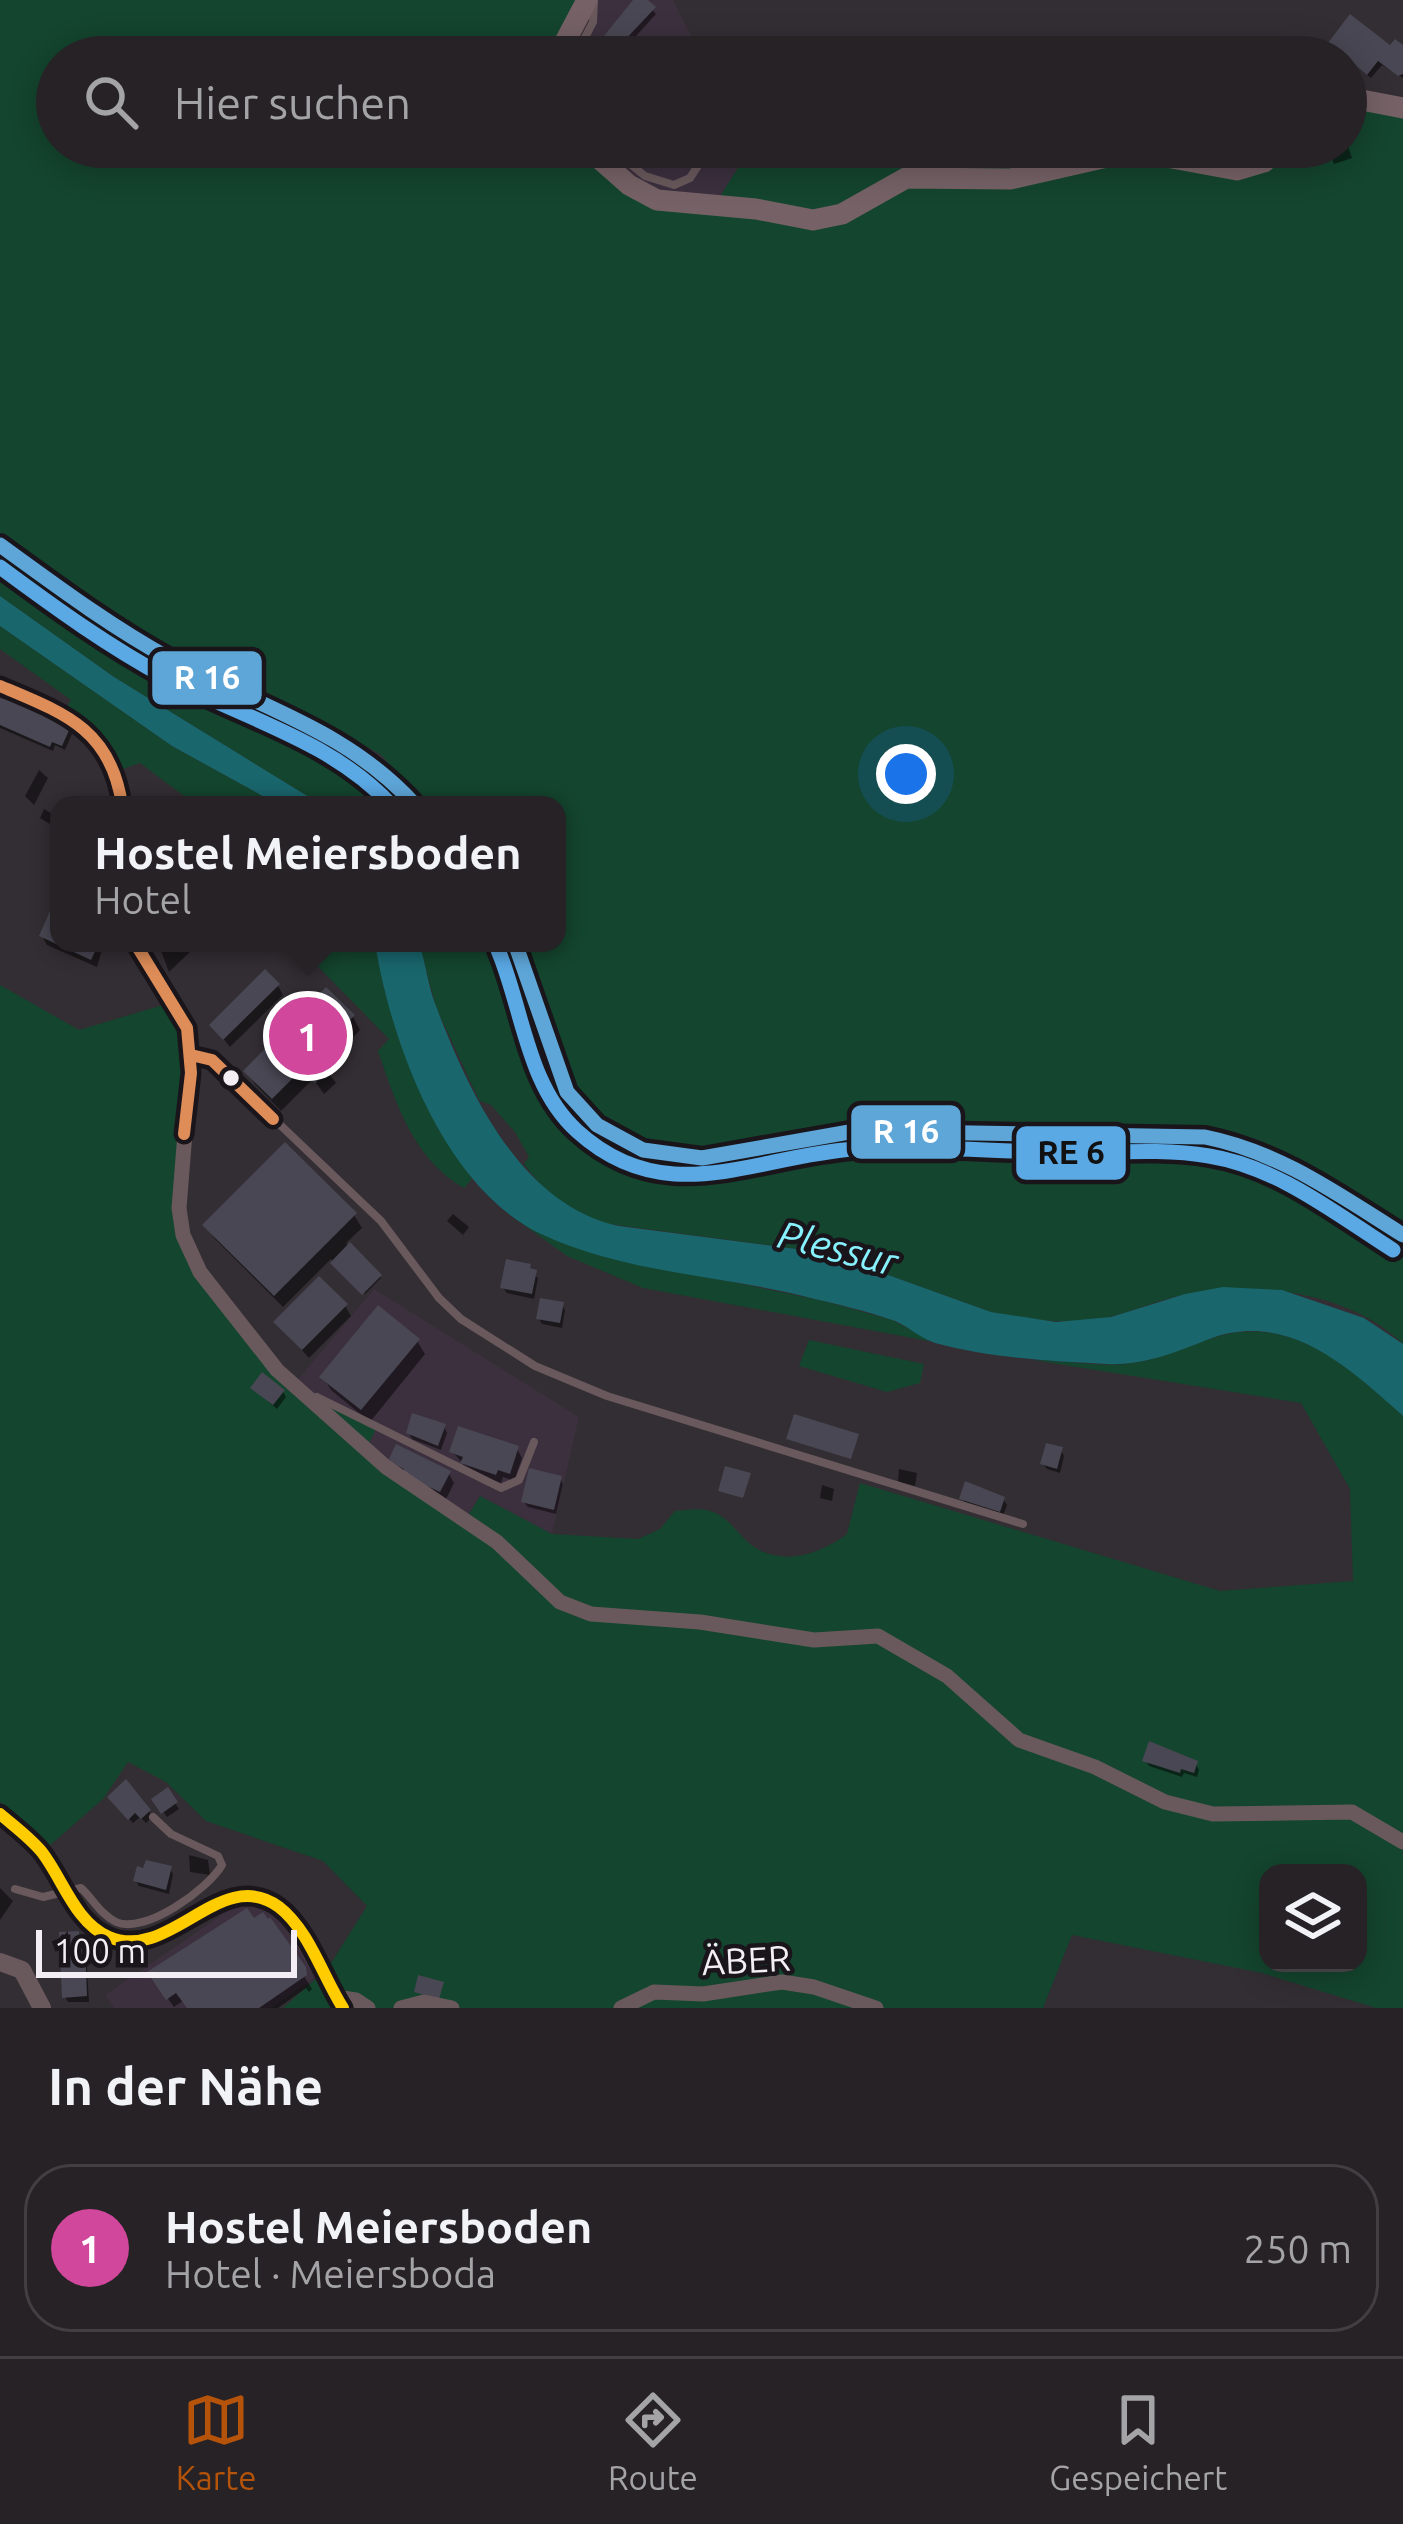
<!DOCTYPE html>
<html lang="de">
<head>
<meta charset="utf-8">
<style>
  body { margin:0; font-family:Ubuntu,sans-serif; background:#322f32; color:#f1f3f6 }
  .controls { position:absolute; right:36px; bottom:36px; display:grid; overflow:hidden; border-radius:24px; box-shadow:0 6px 30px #0003 }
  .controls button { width:108px; height:108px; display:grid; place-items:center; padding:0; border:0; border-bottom:3px solid #423f43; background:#262226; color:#f1f3f6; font:60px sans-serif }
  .scale { position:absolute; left:36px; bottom:30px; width:261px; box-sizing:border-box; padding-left:12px; border:6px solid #f3edf4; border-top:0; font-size:33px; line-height:42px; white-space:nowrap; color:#f3edf4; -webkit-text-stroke:9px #19151a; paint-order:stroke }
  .you { position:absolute; left:906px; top:774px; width:42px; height:42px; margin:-30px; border:9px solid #fff; border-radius:50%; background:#1a73e8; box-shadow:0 0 0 18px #1a73e833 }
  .badge { display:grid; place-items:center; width:78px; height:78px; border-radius:50%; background:#b45309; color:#fff; font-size:39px; font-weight:700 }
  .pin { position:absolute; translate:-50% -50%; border:6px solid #fff; box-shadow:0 3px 12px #0006 }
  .popup { position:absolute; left:50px; top:796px; width:516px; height:156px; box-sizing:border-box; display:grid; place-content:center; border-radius:24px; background:#262226; filter:drop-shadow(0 3px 9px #0005); font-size:39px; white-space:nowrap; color:#a4a4a7 }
  .popup b { font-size:45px; color:#f1f3f6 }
  .popup::after { content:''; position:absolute; left:50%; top:100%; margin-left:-24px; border:24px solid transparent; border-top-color:#262226 }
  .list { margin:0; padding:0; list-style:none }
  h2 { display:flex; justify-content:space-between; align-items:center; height:156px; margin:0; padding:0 48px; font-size:51px }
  h2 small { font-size:39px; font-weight:400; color:#a4a4a7 }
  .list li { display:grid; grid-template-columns:78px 1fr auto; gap:36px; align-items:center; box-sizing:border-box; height:168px; margin:0 24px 24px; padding:0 24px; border:3px solid #423f43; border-radius:48px }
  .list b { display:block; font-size:45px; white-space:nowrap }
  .list p { margin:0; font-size:39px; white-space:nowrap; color:#a4a4a7 }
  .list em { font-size:39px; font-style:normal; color:#a4a4a7 }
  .icon { flex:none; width:66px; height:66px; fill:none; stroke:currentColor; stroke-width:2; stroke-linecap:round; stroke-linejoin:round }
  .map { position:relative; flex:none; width:1403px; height:2008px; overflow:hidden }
  .search { position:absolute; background:#262226; box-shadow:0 6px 30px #0003; left:36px; right:36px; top:36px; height:132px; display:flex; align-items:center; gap:30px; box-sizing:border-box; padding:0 42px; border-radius:66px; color:#a4a4a7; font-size:45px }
  .sheet { height:348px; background:#262226 }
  nav { display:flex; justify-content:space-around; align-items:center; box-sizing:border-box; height:168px; border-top:3px solid #423f43; background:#262226; font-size:33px; color:#a4a4a7 }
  nav a { display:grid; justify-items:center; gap:6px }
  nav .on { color:#b45309 }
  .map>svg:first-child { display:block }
  .built { fill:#3c303e }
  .green { fill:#14452e; fill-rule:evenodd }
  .water { fill:#19666d }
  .shadow { fill:#0007 }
  .building { fill:#494753 }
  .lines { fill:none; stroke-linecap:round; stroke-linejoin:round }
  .service { stroke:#69595c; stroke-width:8 }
  .minor { stroke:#69595c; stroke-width:15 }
  .tertiary { stroke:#69595c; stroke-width:18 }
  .secondary { stroke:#766266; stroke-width:21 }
  .bus-1-casing { stroke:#19151a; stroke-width:21 }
  .bus-2-casing { stroke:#19151a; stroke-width:21 }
  .bus-1 { stroke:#fc0; stroke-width:12 }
  .bus-2 { stroke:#de8d58; stroke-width:12 }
  .rail-1-casing { stroke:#19151a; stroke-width:24 }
  .rail-2-casing { stroke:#19151a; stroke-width:24 }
  .rail-1 { stroke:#5ea6d8; stroke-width:15 }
  .rail-2 { stroke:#5aa8e4; stroke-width:15 }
  .bus-dot { fill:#f3edf4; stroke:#19151a; stroke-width:4.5 }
  .labels { text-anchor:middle; stroke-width:9; stroke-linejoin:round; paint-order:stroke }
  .street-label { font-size:36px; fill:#f3edf4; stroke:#19151a }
  .water-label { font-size:39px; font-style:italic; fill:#87f2fd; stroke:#19151a }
  .line-badge { stroke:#19151a; stroke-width:4.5 }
  .badge-label { font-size:33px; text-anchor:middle; font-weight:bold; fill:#fff }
  .pale-badge-label { font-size:33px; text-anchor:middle; font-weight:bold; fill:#111 }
</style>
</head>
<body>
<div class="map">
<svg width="1403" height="2008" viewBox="0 0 1403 2008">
  <rect width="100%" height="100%" fill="#332e33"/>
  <path class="built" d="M587,0H673L702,57H557Z
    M586,147H751L714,206L669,203Z
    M319,720L381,755L427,805H406L384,780L314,735Z
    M374,1289L579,1417L552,1534L480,1496L465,1520L366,1449L377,1428L295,1383Z
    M242,1901L273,1910L317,1976L271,2008H114L105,1995Z"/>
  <path class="green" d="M0,0H587L557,57H57V147H586L629,185L714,206L751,147H1149L1218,168L1280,147H1346V97L1403,108V1344C1349,1291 1253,1280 1183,1295C1152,1301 1124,1316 1093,1320C1058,1324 1024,1319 991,1312L827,1253L602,1223C567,1212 545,1192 524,1164L529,1157L515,1132L491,1105L480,1101L472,1085L436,1007L419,943H557V805H427L381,755L320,720L314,735L370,768L406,805H322L114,677L0,596Z
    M0,626L172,746L279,805H196L140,763L117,771L63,714L71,700L0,649Z
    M295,943H375C389,1029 424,1107 472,1179L464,1188C413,1159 396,1103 378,1051L389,1039Z
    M0,985L79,1030L173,1002L186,1025L183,1235L261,1353L327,1403L377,1427L366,1449L466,1519L480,1496L552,1534L638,1539L660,1529L675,1511C688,1510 701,1507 713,1512C729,1518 737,1533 749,1543C779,1568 819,1555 847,1534L860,1483L1220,1591L1353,1581L1350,1489L1301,1403L1033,1360C1064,1360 1096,1367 1126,1364C1158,1361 1186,1346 1216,1337C1293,1314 1350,1368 1403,1416V2008H1376L1262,1973L1072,1935L1043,2008H283L328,1968L367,1906L323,1861L206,1821L166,1782L128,1762L103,1799L48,1847L0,1802ZM1268,1873H1358V1963H1268Z
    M503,1210L541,1234L599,1255L820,1300L892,1320L934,1342L643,1288L567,1256Z
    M809,1340L924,1364L920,1383L887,1392L799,1366Z"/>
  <path class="water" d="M0,596L114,677L322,805H279L172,746L0,626Z
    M375,943H419C426,964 428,986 436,1006C469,1093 521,1205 619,1226L827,1253L991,1312L1056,1322L1111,1317L1185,1294L1223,1287L1282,1290L1364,1318L1403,1344V1416C1350,1369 1290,1311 1212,1338C1178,1351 1145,1366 1107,1364C1050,1361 990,1358 935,1343C920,1338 909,1327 895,1321C867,1311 836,1304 807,1297C720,1275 624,1273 541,1234C444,1188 391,1043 375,943Z"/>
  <path class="shadow" d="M637,0H643L656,14L626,47L641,57H591Z
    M1331,44L1403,49V78L1382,65L1371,78L1353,64L1352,87H1346V57Z
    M1346,140L1352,158L1334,164L1327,147H1346Z
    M1185,147H1236L1234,156Z
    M0,697L69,728L72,734L65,750L55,745L53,751L0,728Z
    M39,770L48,778L34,805L25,796Z
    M44,809L54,815L50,824L40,818Z
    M51,915L59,918V943H104L97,967L47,945L42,936Z
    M158,943H190L192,950L169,972Z
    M278,986L283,995L230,1047L212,1025Z
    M353,1017L360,1030L324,1067L336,1083L324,1094L313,1079L281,1111L255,1084L247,1071Z
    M453,1214L469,1227L463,1235L447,1221Z
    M354,1215L362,1228L346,1243L381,1278L365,1294L331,1259L283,1307L214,1238L206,1225Z
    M532,1272L538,1278L534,1299L507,1293L503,1288Z
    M562,1305L565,1310L562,1328L542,1324L539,1319Z
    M345,1306L351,1316L309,1358L277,1322Z
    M417,1341L425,1354L370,1422L331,1390L323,1377Z
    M253,1388L283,1392L286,1397L277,1409Z
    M444,1427L447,1433L441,1450L412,1439L409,1433Z
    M398,1448L449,1474L454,1483L446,1499L397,1470Z
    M517,1449L522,1458L514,1481L503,1477L501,1483L469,1472L453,1452Z
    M1061,1450L1064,1456L1060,1473L1047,1469L1043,1464Z
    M899,1469L917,1473L915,1486L898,1482Z
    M560,1478L563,1484L556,1514L528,1507L524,1502Z
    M822,1485L834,1489L832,1501L820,1498Z
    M963,1499H1003L1007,1505L1003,1516L966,1505Z
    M1146,1761L1196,1764L1199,1770L1197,1777L1184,1773L1182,1777L1149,1766Z
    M167,1791L179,1809L167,1817L155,1800Z
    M114,1803L149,1811L152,1817L146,1823L140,1817L133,1823Z
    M189,1855L208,1860L210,1875L190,1872Z
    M170,1869L173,1874L169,1894L139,1886L136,1881Z
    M0,1888L13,1901L0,1920Z
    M270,1921L312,1989L309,1992L306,1988L278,2008H190L184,2000L174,2007L156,1982L254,1922Z
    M79,1946L86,1952L89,2002H68L65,1997Z"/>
  <path class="building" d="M633,0H648L656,7L623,42L646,57H587Z
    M1350,14L1390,45L1395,39L1403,45V74L1398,76L1378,61L1367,75L1351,62L1350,82H1346V57L1327,44Z
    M0,694L71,726L62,746L52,742L50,747L0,725Z
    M50,911L59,915V943H99L91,960L39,936Z
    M265,969L280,984L223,1040L209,1025Z
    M326,987L355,1015L314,1056L330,1068L315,1083L307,1074L313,1068L308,1063L272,1099L243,1071Z
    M285,1142L357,1213L274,1296L202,1225Z
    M350,1242L382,1275L362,1295L330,1263Z
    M506,1259L531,1264L530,1268L537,1270L532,1294L500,1288Z
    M319,1276L348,1304L302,1350L273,1322Z
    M540,1298L564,1302L560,1323L536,1319Z
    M378,1305L420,1339L361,1410L319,1377Z
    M262,1372L285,1390L273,1405L250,1388Z
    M412,1413L446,1424L438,1446L406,1433Z
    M794,1414L859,1434L851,1459L786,1439Z
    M458,1426L519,1446L510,1474L498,1470L496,1475L460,1463L463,1457L449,1452Z
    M1046,1443L1063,1447L1057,1469L1040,1464Z
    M396,1444L451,1471L440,1492L401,1474L404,1469L388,1461Z
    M725,1466L751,1473L743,1498L718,1491Z
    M529,1468L562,1476L554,1510L521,1502Z
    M965,1481L1005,1497L1000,1512L959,1499Z
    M1149,1741L1198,1761L1194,1773L1181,1769L1180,1773L1142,1761Z
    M126,1779L151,1810L141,1819L135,1813L128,1820L107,1797Z
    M168,1787L178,1802L161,1814L151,1799Z
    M146,1860L172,1866L166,1890L133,1881L137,1866L143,1868Z
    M247,1908L254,1918L263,1912L268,1919L270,1917L306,1967L307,1975L259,2008H187L176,1993L166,2000L147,1972Z
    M79,1931L80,1943H85L87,1996L62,1998L59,1932Z
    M418,1975L444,1982L439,1999L414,1992Z"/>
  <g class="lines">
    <path class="service" d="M575,57L593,22L594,0
      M609,147L645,176L674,185L690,178L710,147
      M191,1055L212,1060L381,1221L439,1298L461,1319L535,1366L607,1396L1023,1524
      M317,1397L501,1488L519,1480L534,1442
      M15,1889L43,1897L81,1888C93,1899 101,1915 116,1922C145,1935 208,1889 222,1865L218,1856L171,1834L153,1817"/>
    <path class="minor" d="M0,686C61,712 118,729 122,805
      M135,943L146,965L178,1009L188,1033L190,1071L179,1208L183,1235L200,1272L277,1370L386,1467L497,1542L560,1602L591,1614L700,1622L814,1640L878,1636L947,1676L1019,1740L1095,1767L1165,1802L1213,1814L1352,1812L1403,1842
      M335,1997L356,2000L368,2008
      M401,2008L424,2002L452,2008
      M621,2008L654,1992L703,1994L782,1982L814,1987L876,2008"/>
    <path class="tertiary" d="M0,1814C14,1826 29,1836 41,1851C63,1877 77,1921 109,1937C169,1965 223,1861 279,1907C304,1928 323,1980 343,2008
      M0,1962L22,1970L42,2008"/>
    <path class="secondary" d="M557,57L587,0
      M1346,97L1403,108
      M586,147L629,185L657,200L756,209L813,220L842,214L906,178L1010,179L1120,154L1161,156L1237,170L1264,162L1280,147"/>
    <defs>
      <path id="bus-1" d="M0,1814C14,1826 29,1837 41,1851C62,1877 75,1923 109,1937C170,1963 221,1864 279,1907C309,1930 323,1977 343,2008"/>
      <path id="bus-2" d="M0,686C64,713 111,729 122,805
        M135,943L187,1028L191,1073L184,1134
        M191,1055L212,1060L273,1119"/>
    </defs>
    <use href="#bus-1" class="bus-1-casing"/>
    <use href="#bus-2" class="bus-2-casing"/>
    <use href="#bus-1" class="bus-1"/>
    <use href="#bus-2" class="bus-2"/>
    <defs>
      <path id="rail-1" d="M0,545C55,585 110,626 170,659C257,707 345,728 415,805
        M515,943L567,1092L597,1125L643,1150L702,1158L855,1131L1205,1137C1280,1152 1339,1195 1403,1235"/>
      <path id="rail-2" d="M0,567C54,607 109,647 169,679C243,718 332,741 391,805
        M498,950C523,1009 527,1086 577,1131C666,1212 754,1156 854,1149C923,1145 994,1151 1063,1153C1110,1153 1162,1148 1209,1156C1278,1167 1336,1214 1393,1250"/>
    </defs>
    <use href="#rail-1" class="rail-1-casing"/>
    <use href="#rail-2" class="rail-2-casing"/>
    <use href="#rail-1" class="rail-1"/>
    <use href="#rail-2" class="rail-2"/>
  </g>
  <circle class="bus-dot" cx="231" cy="1078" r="10"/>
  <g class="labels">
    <g class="street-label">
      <text transform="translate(746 1960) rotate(-3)" y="13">ÄBER</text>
    </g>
    <g class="water-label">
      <text transform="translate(838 1248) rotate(14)" y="14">Plessur</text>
    </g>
  </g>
  <g class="line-badge">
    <rect x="150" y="649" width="114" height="58" rx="12" fill="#5ea6d8"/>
    <rect x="849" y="1103" width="114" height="58" rx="12" fill="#5ea6d8"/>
    <rect x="1014" y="1124" width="114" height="58" rx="12" fill="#5aa8e4"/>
  </g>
  <g class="badge-label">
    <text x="207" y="689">R 16</text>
    <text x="906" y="1143">R 16</text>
  </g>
  <g class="pale-badge-label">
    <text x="1071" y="1164">RE 6</text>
  </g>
</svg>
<div class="controls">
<button><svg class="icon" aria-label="layers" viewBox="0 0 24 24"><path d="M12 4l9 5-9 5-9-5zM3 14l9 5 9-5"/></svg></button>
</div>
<div class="scale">100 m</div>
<div class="you"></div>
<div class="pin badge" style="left:308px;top:1036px;background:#d1479c">1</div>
<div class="popup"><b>Hostel Meiersboden</b>Hotel</div>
<div class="search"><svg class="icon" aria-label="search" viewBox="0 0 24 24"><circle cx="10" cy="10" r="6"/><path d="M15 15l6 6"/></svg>Hier suchen</div>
</div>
<section class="sheet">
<h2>In der Nähe<small></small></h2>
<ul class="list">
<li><span class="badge" style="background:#d1479c">1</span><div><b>Hostel Meiersboden</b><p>Hotel · Meiersboda</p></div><em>250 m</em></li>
</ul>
</section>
<nav>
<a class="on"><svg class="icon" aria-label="map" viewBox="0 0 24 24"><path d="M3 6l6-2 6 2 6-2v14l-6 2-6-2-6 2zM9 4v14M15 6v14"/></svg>Karte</a>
<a><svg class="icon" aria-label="directions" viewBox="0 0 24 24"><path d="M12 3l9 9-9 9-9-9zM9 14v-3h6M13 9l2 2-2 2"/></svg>Route</a>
<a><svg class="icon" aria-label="saved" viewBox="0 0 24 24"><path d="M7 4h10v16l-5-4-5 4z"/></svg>Gespeichert</a>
</nav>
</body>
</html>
